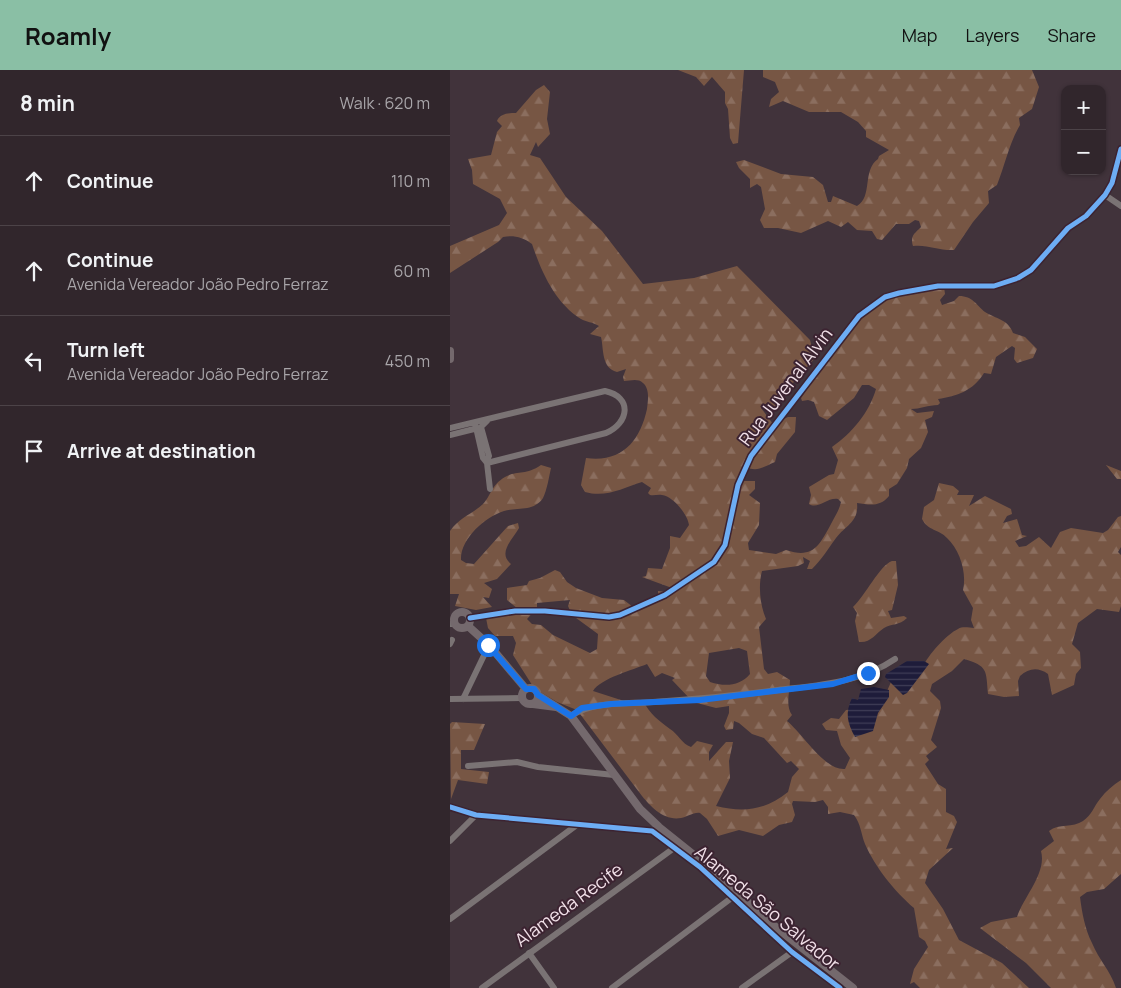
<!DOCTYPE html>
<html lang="en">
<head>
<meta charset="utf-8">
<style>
  body { margin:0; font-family:Manrope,sans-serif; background:#392e34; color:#f1f3f6 }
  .controls { position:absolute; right:15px; top:15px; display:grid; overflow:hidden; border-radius:10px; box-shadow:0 1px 4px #0004 }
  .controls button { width:45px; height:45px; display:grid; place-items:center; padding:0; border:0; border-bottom:1px solid #4c4348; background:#31262c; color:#f1f3f6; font:25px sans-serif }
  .stop { position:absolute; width:15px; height:15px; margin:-11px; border:4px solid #1a73e8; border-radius:50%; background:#fff }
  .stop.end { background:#1a73e8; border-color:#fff; box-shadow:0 1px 5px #0008 }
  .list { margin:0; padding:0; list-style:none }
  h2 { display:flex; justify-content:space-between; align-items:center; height:65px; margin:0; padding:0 20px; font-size:21px }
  h2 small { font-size:16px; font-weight:400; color:#a8a5a9 }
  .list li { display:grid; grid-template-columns:32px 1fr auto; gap:15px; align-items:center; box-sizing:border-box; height:90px; padding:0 20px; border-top:1px solid #4c4348 }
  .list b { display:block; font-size:19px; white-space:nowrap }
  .list p { margin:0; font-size:16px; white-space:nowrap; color:#a8a5a9 }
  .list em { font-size:16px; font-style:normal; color:#a8a5a9 }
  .icon { flex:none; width:28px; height:28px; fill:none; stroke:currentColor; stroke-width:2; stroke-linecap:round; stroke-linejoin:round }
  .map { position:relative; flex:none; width:671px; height:918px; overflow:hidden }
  header { display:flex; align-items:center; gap:30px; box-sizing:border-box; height:70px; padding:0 25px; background:#8abfa5; color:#111 }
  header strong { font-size:24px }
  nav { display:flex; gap:28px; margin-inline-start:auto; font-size:18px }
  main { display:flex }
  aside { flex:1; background:#31262c }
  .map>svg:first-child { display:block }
  .forest { fill:url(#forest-firs); fill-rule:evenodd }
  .water { fill:url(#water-rules) }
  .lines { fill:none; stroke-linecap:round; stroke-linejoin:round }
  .minor { stroke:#7a7374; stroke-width:6 }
  .major { stroke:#74696d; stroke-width:8 }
  .cycleway-casing { stroke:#3c2331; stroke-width:8 }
  .cycleway { stroke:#6dadf4; stroke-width:5 }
  .route { stroke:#1a73e8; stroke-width:6 }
  .labels { text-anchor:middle; stroke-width:4; stroke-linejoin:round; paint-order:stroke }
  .street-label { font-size:18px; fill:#f1e0e8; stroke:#3c2331 }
</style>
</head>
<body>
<header>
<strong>Roamly</strong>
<nav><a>Map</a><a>Layers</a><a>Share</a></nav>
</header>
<main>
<aside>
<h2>8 min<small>Walk · 620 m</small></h2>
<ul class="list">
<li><svg class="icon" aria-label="ahead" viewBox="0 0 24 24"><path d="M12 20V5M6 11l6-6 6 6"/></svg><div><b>Continue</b></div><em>110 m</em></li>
<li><svg class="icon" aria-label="ahead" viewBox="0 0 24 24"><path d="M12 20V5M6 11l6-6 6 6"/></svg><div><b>Continue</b><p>Avenida Vereador João Pedro Ferraz</p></div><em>60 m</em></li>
<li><svg class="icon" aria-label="left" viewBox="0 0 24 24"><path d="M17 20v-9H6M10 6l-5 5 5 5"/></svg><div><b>Turn left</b><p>Avenida Vereador João Pedro Ferraz</p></div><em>450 m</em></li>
<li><svg class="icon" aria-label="arrive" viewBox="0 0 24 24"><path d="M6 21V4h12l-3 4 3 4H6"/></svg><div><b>Arrive at destination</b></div></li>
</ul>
</aside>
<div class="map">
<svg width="671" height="918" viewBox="0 0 671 918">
  <defs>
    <pattern id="forest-firs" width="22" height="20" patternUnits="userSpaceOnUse" patternTransform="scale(1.25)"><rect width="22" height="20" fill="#775644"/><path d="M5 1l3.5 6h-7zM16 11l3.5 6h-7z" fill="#8b6e5f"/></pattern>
    <pattern id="water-rules" width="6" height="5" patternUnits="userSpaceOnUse" patternTransform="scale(1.25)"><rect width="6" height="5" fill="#1e1c3a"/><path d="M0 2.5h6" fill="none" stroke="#3f3d56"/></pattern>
  </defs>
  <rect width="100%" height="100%" fill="#41333b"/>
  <path class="forest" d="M228,0H294L288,73L283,74L280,68L278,39L275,33V22L262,7L254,16L246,7Z
    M313,0H582L589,17L582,39L569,48L570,55C559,74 555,95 547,115L538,121L539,133L523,152L504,180C490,181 477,174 463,176C460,166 464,164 471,157L469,151L465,150L459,154H446L432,170L427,169L422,161L407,160L398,152L391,157L378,151L351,163L328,158H314L310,150L315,139L311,117L307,114L300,118V109L289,98L286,92L294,90L331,104L363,107L373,115L378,132H381L383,126L407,136C423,127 412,100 428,89L429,86L439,80L416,67V61L408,52L391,42H359L333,31L319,37L321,29L329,22L325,12L313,7Z
    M94,15L100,22L97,49L100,64L88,77L86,72L80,85L90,88L116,127L152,161L193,214L244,208L287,196L360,270L365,288L328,330V335L324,337L315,334L311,338L323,354L338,347H346L345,362L327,384L325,392C313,397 307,403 294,396L290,402L293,411H305V419L299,425L310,433L309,455L298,473L299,480L326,484L336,480C363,489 369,476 381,454C385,446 389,441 391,432L388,429C377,427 368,440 359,434L361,425L359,417L379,405L384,404L388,390L382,377C402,363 419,343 426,319L419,315H412L404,328L377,350L369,346L364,332L358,330L352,331L351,328L409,243L437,225L494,217L495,224L490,230L492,235L504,231L509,226C523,226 526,235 535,242C546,249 558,249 563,263L575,267L587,279L583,288L567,293L564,289L565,278L562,276L546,287L541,304L534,303C523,321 507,326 488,329L490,333L488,335C478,335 470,339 461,339L467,343L484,341L482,347L475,350L478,362L471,378L459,389L457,398L447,414L439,419V426C430,437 420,435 407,433C409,452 396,455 386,468C378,479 372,489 362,499H357L360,491L353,487L354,493L348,496L312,501C308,516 310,535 316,549L309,557L314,599L318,604L327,602L340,610C340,622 335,635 342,645L337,651C352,663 375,701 395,699L400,688L391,675L387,661L376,660L372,654L381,648L389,649L396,640L430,637L441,612L473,597C477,586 497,564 508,559C513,556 519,558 524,558L521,550L523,538L513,520C517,503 510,480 497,468C489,459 478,461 472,449L474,437L484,430L489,413L503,416L509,421L507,425H524L519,436L535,426L561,439L562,444L557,446L553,453L567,449L572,465L577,466L565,471L569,477L576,476L589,467L601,478L610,462L621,458L653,463L658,460L668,447L671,446V477L668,482L671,485V536L669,542L647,539L628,553L622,574L630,582L631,598L626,604L624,615L602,625L598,604C588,597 579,598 570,606L568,611L569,626L554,627L538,624C536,600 538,596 514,589L502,601L482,614L480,621L490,631L491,638L481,670L487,677L476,686L479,690L475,694L488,714L496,719V742L504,746L507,752L496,779L503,778L479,800L475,813L493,839L509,870L552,893L579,918H470L464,912L460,914L464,899L478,877L475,871L469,867L464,838C445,822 425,797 415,774C411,764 411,754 404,745L390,742L378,744V737L373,730L365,732L343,731L342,734L345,745L342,752L329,755L313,766L289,760L268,766L257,749L250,743C243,742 238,747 231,748C214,751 201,737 192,726L127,640L107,632L84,618L63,585L66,573L63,566H45L38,558L36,548L68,539L57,530V518L77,515L79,511L90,508L105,500L110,502L117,512L126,518L152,528L174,530L183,537L208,526V521L216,522L222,518L192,507L196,506L198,498L212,499L220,478V466L230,468L239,455C238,445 223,426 212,425C208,424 204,426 200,425L198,423L201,418L192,412C173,418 156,428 135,422L131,415L136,388C172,393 190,371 197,339C198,330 200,319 193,313C188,308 180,311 174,311L173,307L176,299L167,302C151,298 154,279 151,267L140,264L149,256C143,252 136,252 131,249C105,233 91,201 82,174C73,167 63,165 53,167L48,172L0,203V176L49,155L57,143L50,129L23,114L22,100L18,89L41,85L47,62L52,56L47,51C50,43 59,43 66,43L86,20ZM120,530L118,536L122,545L148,564L147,579L140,583L103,565L91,555L82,554L77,549L87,538V533ZM289,578L297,581L300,604C290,616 275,617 260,612L256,606L259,583ZM197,594L205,607L212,603L225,608L222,610L243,632L266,638L279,636V643L274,656L276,660L283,659L284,651L289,653L302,664L314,668L337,693L341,691L349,699L342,707L338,722C316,740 294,743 266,736L280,708L279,691L283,672H276L259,691V682L263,675L247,671L241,677C232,674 228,664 220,659C209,651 200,644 193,631H174L143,621C151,608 183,600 197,594Z
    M91,395L101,398C99,407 97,420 93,428C84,442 67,437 54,441C35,447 10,469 11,490L16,493L24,494L58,456L68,453L69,458C63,469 47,483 61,494L47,509L34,513L42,519L39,528L33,527L42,537L26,540L5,536L9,524H0V461C9,448 22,444 33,434C41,426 41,415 55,407C67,400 75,406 91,395Z
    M656,395L671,401V409H667Z
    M442,491H446L448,515L442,540L438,541L441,548L454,546L457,548C449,556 442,553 434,558C425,564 421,573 409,572L405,551L407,543L403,537C415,526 430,495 442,491Z
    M2,652L35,654L24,680H11V699L39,702L37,714L8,710L1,729L0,654Z
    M671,710V804L654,819L637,822L630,827C632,843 635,859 642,873C649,890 660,900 666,918H601L576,893L530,858L541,852L567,847C574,826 597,803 591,781L604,771L599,761C609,753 623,758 633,751C642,745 644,736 650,729C656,721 663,715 671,710Z"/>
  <path class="water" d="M457,591H474L479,594L457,623L453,625L435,607L436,604Z
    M424,617L439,620V627L428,643L423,661L405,667C397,652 395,643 402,628L408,630L411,619Z"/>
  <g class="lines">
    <path class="minor" d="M655,125L671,136
      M0,358L155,321C183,327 179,353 156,363L37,393L33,388L25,353
      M0,365L28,358
      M37,390L39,386L31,357L37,351
      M37,393L40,419
      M20,548L65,541H95L159,547L170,545L215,525L264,492L275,475L288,415L301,386L409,246L435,227L449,223L488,216H544L568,208L581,200L618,158L636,146L655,125L662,113L671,79
      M0,554H5
      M0,574L2,570
      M0,629L72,628
      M13,629L39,575
      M121,646C143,631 176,634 203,632C245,629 286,626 328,620C369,615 410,613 445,589
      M18,696L67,692L88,697L164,705
      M0,737L26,745L202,761L250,797L342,882L390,918
      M0,771L26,745
      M0,849L128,754
      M79,883L104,918
      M32,918L224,778
      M162,918L284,826
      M292,918L342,882"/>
    <path class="major" d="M0,281V289
      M4 550a8 8 0 1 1 16 0a8 8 0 1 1-16 0Z
      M18,556L39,575L76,619
      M72 626a8 8 0 1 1 16 0a8 8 0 1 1-16 0Z
      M88,625L121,646L190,739L209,757L264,801L318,851L403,918
      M83,634L106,637"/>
    <defs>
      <path id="cycleway" d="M20,548L65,541H95L159,547L170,545L215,525L264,492L275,475L288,415L301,386L409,246L435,227L449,223L488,216H544L568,208L581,200L618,158L636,146L655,125L662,113L671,79
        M0,737L26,745L202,761L250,797L342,882L390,918"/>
    </defs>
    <use href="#cycleway" class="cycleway-casing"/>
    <use href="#cycleway" class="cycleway"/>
  </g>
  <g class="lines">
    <path class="route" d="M38,575L76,619H84L88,625L121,646L132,638L161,634L250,630L383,614L418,603"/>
  </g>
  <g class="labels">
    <g class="street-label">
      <text transform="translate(336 317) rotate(-53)" y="6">Rua Juvenal Alvin</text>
      <text transform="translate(119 835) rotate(-36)" y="6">Alameda Recife</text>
      <text transform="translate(317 838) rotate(40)" y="6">Alameda São Salvador</text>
    </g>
  </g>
</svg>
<div class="controls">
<button>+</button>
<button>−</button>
</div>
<div class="stop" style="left:38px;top:575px"></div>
<div class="stop end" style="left:418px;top:603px"></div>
</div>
</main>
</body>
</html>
